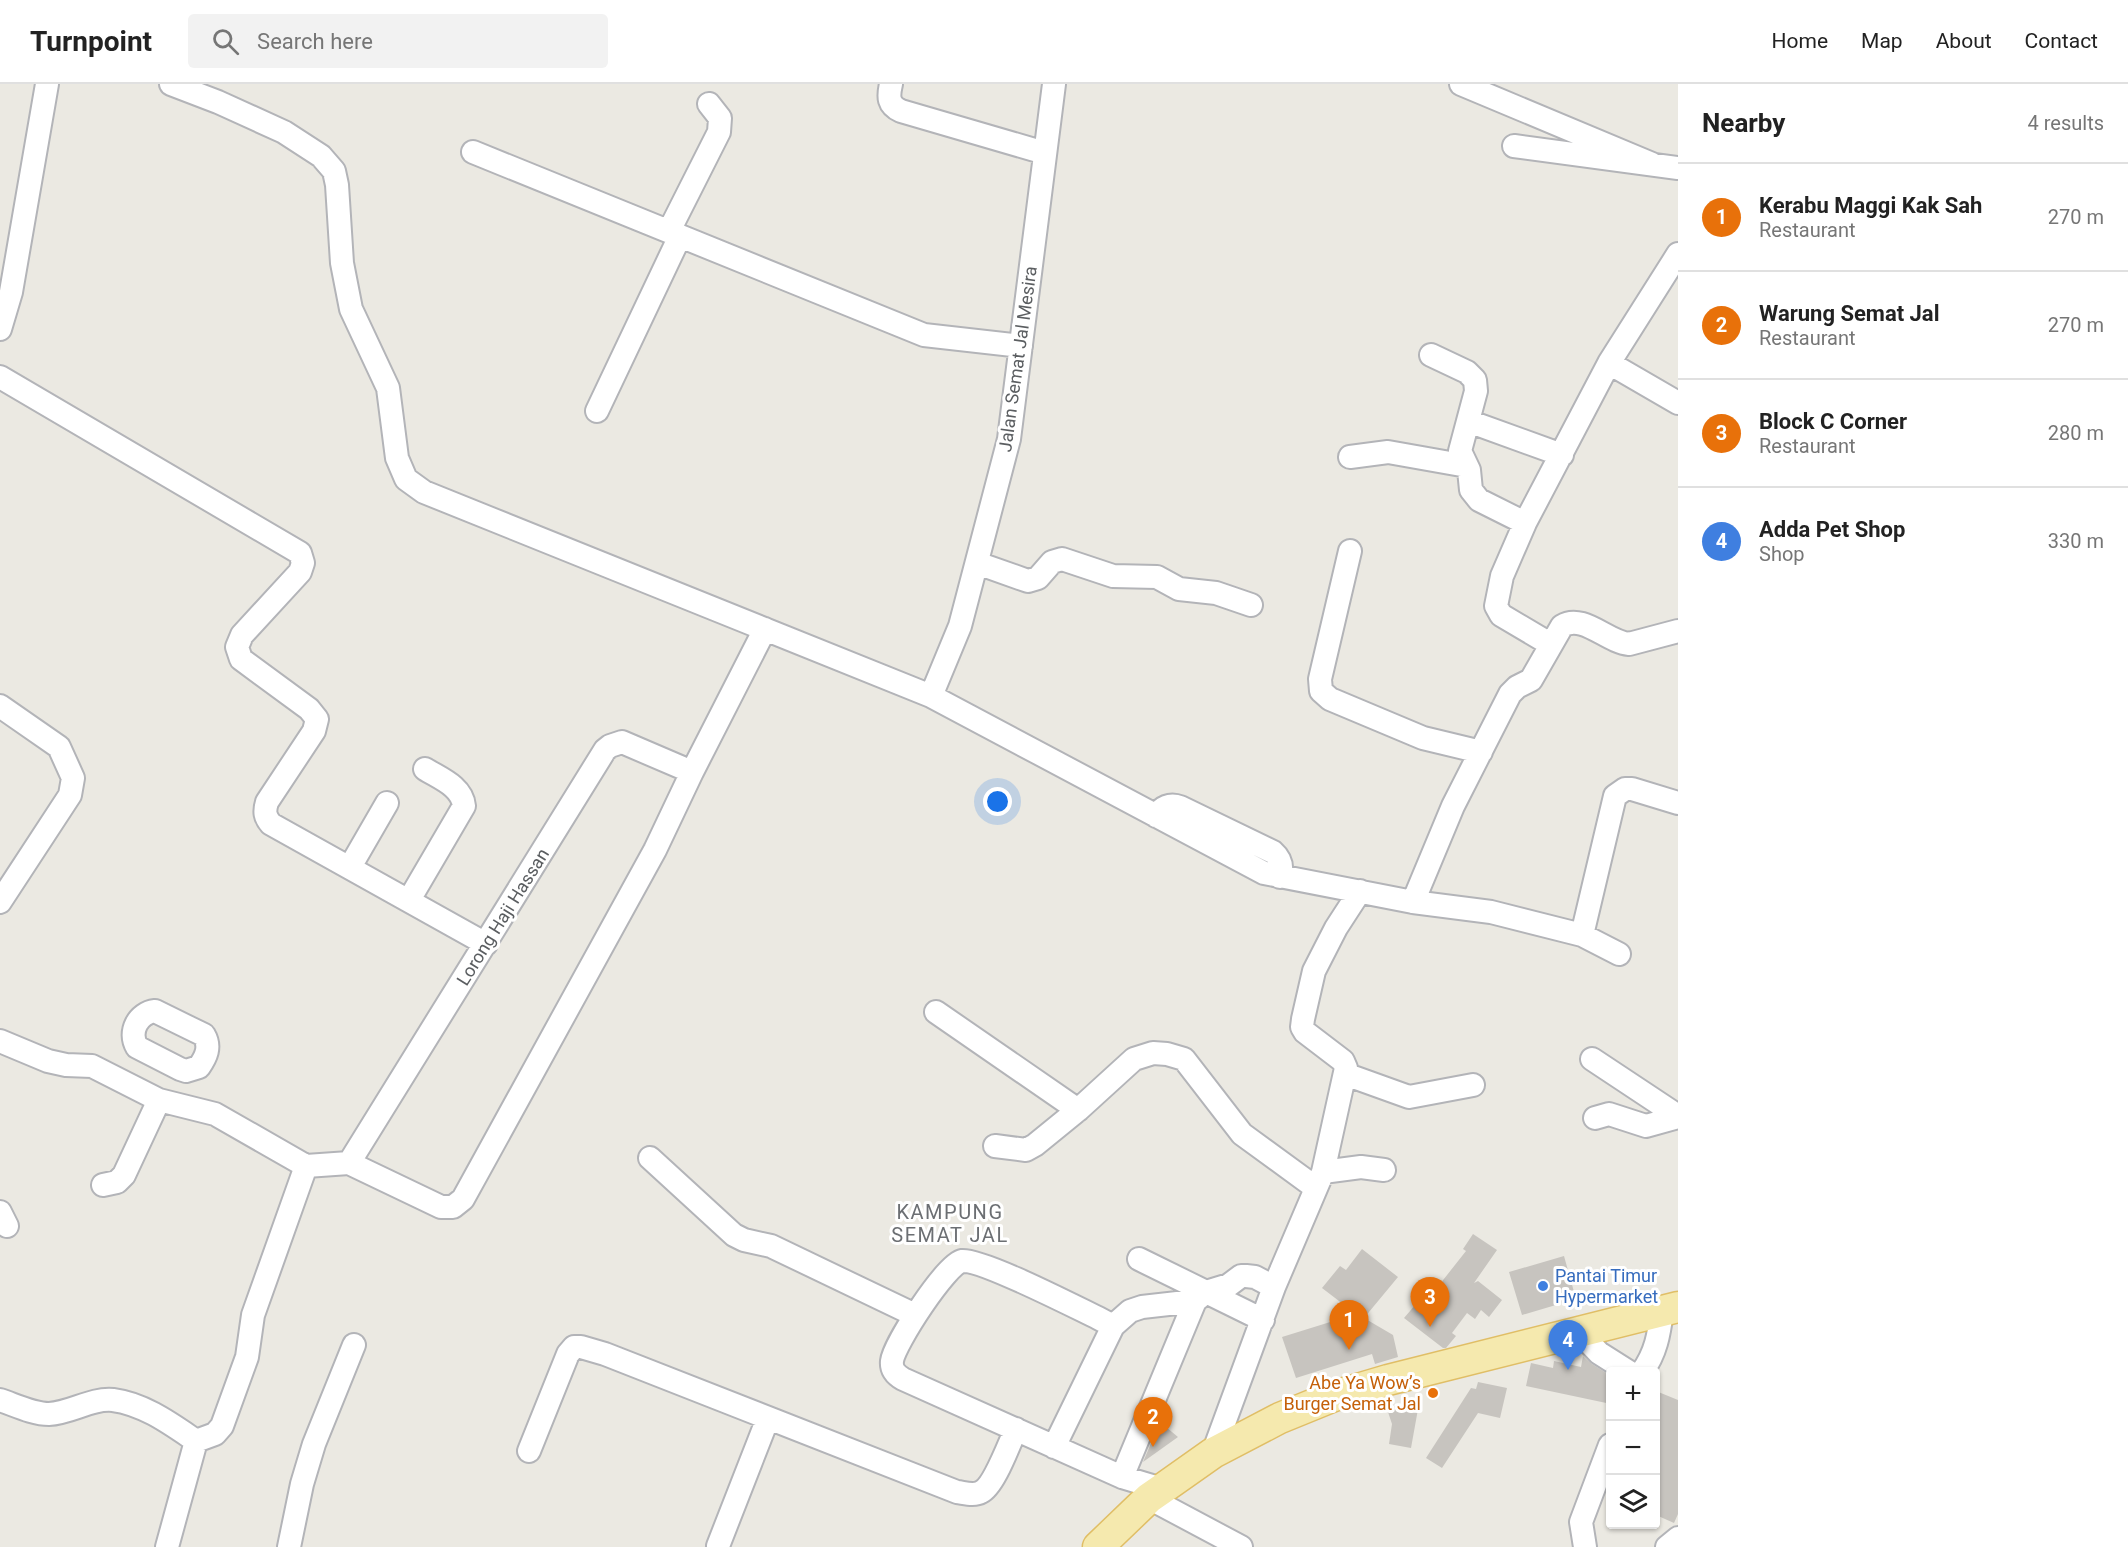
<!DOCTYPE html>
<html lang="en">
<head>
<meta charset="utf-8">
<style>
  body { margin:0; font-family:Roboto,sans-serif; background:#f2f2f2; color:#222 }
  .controls { position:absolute; right:18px; bottom:18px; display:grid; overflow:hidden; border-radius:6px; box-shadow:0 2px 4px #0004 }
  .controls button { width:54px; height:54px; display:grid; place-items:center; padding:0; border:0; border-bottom:2px solid #e0e0e0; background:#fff; color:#222; font:30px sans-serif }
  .you { position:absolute; left:998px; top:718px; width:21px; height:21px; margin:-15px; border:4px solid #fff; border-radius:50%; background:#1a73e8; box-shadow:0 0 0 9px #1a73e833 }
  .badge { display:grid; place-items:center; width:39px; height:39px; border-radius:50%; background:#0b8043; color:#fff; font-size:20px; font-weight:700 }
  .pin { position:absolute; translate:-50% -50px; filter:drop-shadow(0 2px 3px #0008) }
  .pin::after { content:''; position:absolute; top:32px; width:21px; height:18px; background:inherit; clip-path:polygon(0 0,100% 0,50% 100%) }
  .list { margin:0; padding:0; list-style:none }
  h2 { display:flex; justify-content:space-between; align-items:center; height:78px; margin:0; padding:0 24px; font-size:26px }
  h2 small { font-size:20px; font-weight:400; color:#767676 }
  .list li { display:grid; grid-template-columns:39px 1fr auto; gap:18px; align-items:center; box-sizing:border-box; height:108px; padding:0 24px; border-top:2px solid #e0e0e0 }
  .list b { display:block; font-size:22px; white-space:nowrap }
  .list p { margin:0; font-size:20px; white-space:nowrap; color:#767676 }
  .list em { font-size:20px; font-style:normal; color:#767676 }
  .icon { flex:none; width:33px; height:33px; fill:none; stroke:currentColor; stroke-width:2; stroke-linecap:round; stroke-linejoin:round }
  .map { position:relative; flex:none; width:1678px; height:1463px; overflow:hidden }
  header { display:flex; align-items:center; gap:36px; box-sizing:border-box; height:84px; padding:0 30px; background:#fff; border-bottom:2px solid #e0e0e0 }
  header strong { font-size:28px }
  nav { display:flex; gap:33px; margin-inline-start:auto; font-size:21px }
  .search { width:420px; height:54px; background:#f2f2f2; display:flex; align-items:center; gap:15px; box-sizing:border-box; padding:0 21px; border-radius:6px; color:#767676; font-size:22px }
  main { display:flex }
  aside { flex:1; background:#fff }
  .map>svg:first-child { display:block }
  .building { fill:#c7c4bf }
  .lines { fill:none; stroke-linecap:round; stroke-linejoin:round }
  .minor-casing { stroke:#b3b4b8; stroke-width:26 }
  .major-casing { stroke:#e0be66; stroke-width:33 }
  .minor { stroke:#fff; stroke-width:22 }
  .major { stroke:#f5e9ae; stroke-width:30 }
  .shop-dot { fill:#3f7fe0; stroke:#fff; stroke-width:2 }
  .food-dot { fill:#e8710a; stroke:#fff; stroke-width:2 }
  .labels { text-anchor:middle; stroke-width:6; stroke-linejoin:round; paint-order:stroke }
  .street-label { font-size:18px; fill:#5b5e61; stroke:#fff }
  .shop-label { font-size:18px; fill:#366cbe; stroke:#fff; text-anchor:start }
  .food-label { font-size:18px; fill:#c56008; stroke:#fff; text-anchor:end }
  .neighbourhood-label { font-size:20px; letter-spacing:1.5px; fill:#6c6f73; stroke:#fff }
</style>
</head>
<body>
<header>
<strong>Turnpoint</strong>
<div class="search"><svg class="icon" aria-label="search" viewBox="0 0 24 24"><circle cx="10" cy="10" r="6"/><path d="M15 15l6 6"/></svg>Search here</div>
<nav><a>Home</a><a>Map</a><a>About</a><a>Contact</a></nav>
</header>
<main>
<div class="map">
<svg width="1678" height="1463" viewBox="0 0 1678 1463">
  <rect width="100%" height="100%" fill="#ebe9e2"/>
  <path class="building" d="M1473,1150L1497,1166L1474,1199L1478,1197L1502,1216L1489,1233L1481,1226L1475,1235L1467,1229L1452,1249L1456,1252L1446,1264H1443L1404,1234L1416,1220L1421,1224L1466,1167L1463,1165Z
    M1362,1165L1398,1193L1364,1234L1393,1251L1398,1273L1375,1280L1372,1270L1296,1294L1282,1253L1356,1230L1322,1204L1340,1182L1346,1186Z
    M1564,1172L1576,1215L1522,1231L1509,1188Z
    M1583,1272L1592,1280L1611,1292V1320L1526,1302L1531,1279L1553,1284L1554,1277L1581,1283Z
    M1478,1298L1507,1304L1500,1334L1478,1329L1442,1384L1426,1374L1471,1304L1476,1305Z
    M1656,1307L1678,1316V1430L1674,1439L1656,1431Z
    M1420,1314L1411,1364L1389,1360L1392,1340L1387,1325Z
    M1160,1338L1178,1353L1143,1378Z"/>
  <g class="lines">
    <defs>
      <path id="minor" d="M171,0L218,18L284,48L321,72L334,87L337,101L342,179L351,225L388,304L397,374L406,395L424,408L931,612L1264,789L1413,818L1491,828L1582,851L1619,870
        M891,0C888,13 888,21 901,27L1045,69
        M1461,0L1652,80
        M1514,62L1678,84
        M473,68L924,251L1021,262
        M669,147L719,48L720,34L709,20
        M0,245L11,208L47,0
        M1431,271L1467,288L1475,296L1476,307L1460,367L1469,386L1471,406L1479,416L1525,439
        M1609,279L1678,319
        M0,293L300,469L303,479L300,488L242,551L237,563L241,575L309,625L317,635L314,647L267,718C264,728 265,733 271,740L486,860
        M597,327L680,152
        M1468,337L1562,371
        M1350,373L1388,368L1467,382
        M1350,467L1320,595L1321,607L1330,615L1423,654L1481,668
        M977,479L1028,497L1038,494L1052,478L1062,475L1113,492L1157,493L1179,505L1216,509L1251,521
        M1550,560L1501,531L1496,522L1502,492L1525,439L1609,279L1678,170
        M931,612L960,542L1009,355L1054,0
        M0,622L59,663L73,694L70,711L0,818
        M1156,732C1162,723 1170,719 1180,723L1273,768C1281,775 1283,782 1280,793
        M350,783L387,719
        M409,816L464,722C462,702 439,694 425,685
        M1413,818L1453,722L1510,610L1517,603L1531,596L1562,542C1583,529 1607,558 1629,560L1678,547
        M1582,851L1615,712L1625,705H1632L1678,719
        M155,927L204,951C211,963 206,973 199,983L186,987L180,985L137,963C128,948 138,929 155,927Z
        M936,928L1078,1026
        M0,957L48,977L66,981L92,982L159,1016L215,1030L306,1082L349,1079L441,1123H453L463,1115L655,766L692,688L765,545
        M1592,975L1678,1032
        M1345,990L1409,1013L1473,1001
        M1595,1034L1609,1030L1646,1042L1678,1033
        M995,1062L1026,1066L1035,1061L1078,1026L1134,975L1153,969L1167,970L1184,975L1242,1050L1316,1104
        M650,1074L734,1151L744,1156L771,1162L915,1231
        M349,1079L605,666L610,662L622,658L692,688
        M1323,1088L1361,1083L1384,1086
        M103,1101L117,1098L124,1091L159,1016
        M0,1128L7,1142
        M1139,1175L1263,1236
        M1113,1242L1098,1234C1075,1223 982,1175 962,1177C947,1179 894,1260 892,1277C891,1286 896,1291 903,1295L1122,1393L1162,1405
        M1579,1248L1599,1269L1629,1288
        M1642,1288C1656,1269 1659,1250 1662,1227
        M0,1316C15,1321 33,1330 49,1330C71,1329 91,1314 113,1316C144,1320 171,1340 196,1357L167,1463
        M196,1357L215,1350L222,1342L247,1273L253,1231L306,1082
        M1054,1363L1113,1242L1130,1227L1142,1223L1195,1217L1206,1208L1229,1201L1241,1192H1246L1255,1193L1274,1203
        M529,1367L568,1270L574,1263H581L605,1270L957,1408C965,1409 974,1412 981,1408C994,1402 1009,1360 1016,1345
        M1213,1369L1274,1203L1323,1088L1346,984L1343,977L1305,948L1302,943L1303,935L1314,887L1336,844L1360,807
        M1122,1393L1195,1217
        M1149,1414L1241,1463
        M718,1462L768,1334
        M289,1463L302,1400L314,1360L354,1261
        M1585,1463L1581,1438L1610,1361
        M1667,1463L1678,1454"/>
      <path id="major" d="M1098,1463L1149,1414L1162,1405L1213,1369L1280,1334L1334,1312L1388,1296L1678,1223"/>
    </defs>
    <use href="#minor" class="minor-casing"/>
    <use href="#major" class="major-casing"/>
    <use href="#minor" class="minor"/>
    <use href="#major" class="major"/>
  </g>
  <circle class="shop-dot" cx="1543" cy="1202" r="6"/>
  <circle class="food-dot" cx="1433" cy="1309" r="6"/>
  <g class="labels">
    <g class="street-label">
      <text transform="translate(1018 275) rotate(-82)" y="6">Jalan Semat Jal Mesira</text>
      <text transform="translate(503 833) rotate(-58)" y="6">Lorong Haji Hassan</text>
    </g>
    <g class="shop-label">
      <text x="1555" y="1198">Pantai Timur<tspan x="1555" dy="21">Hypermarket</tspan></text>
    </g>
    <g class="food-label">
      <text x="1421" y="1305">Abe Ya Wow’s<tspan x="1421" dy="21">Burger Semat Jal</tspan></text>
    </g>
    <g class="neighbourhood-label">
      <text x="950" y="1135">KAMPUNG<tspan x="950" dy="23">SEMAT JAL</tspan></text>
    </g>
  </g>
</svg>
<div class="controls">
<button>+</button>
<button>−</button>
<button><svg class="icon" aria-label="layers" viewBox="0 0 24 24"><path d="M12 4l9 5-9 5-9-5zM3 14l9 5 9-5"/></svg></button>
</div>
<div class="you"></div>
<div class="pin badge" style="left:1349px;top:1266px;background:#e8710a">1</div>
<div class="pin badge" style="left:1153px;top:1363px;background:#e8710a">2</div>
<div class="pin badge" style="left:1430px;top:1243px;background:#e8710a">3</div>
<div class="pin badge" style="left:1568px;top:1286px;background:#3f7fe0">4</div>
</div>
<aside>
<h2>Nearby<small>4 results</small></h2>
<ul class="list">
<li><span class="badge" style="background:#e8710a">1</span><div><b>Kerabu Maggi Kak Sah</b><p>Restaurant</p></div><em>270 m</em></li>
<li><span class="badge" style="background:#e8710a">2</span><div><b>Warung Semat Jal</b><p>Restaurant</p></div><em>270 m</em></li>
<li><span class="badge" style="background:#e8710a">3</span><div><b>Block C Corner</b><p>Restaurant</p></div><em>280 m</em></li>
<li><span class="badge" style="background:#3f7fe0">4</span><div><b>Adda Pet Shop</b><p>Shop</p></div><em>330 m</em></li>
</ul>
</aside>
</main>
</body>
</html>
